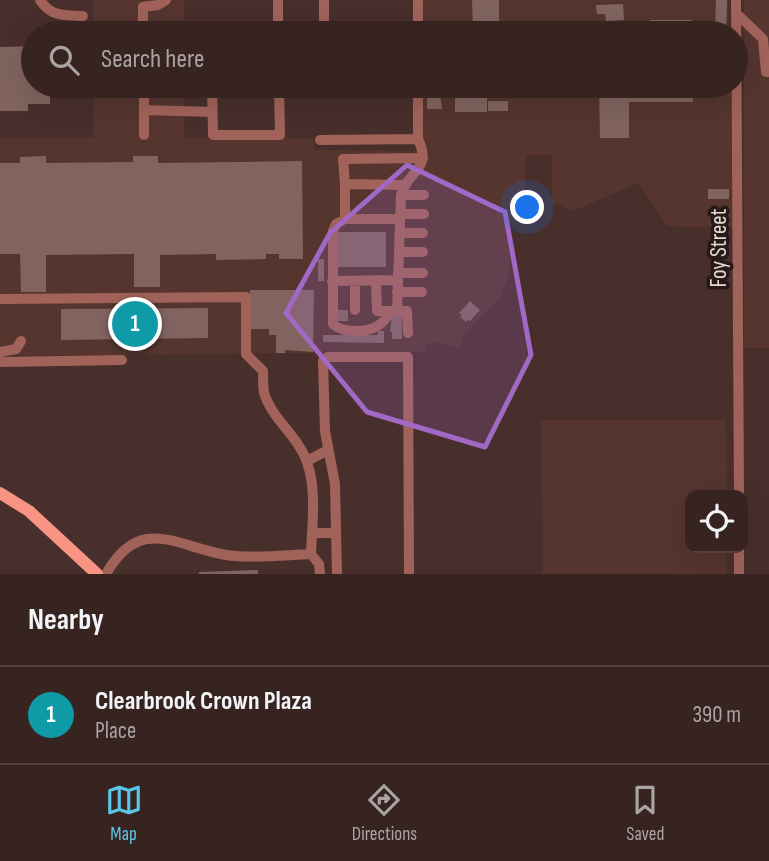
<!DOCTYPE html>
<html lang="en">
<head>
<meta charset="utf-8">
<style>
  body { margin:0; font-family:"Sofia Sans Condensed",sans-serif; background:#422f2d; color:#f1f3f6 }
  .controls { position:absolute; right:21px; bottom:21px; display:grid; overflow:hidden; border-radius:14px; box-shadow:0 7px 28px #0002 }
  .controls button { width:63px; height:63px; display:grid; place-items:center; padding:0; border:0; border-bottom:2px solid #51403e; background:#372320; color:#f1f3f6; font:35px sans-serif }
  .you { position:absolute; left:528px; top:208px; width:24px; height:24px; margin:-18px; border:5px solid #fff; border-radius:50%; background:#1a73e8; box-shadow:0 0 0 10px #1a73e833 }
  .badge { display:grid; place-items:center; width:46px; height:46px; border-radius:50%; background:#5bc7e7; color:#fff; font-size:23px; font-weight:700 }
  .pin { position:absolute; translate:-50% -50%; border:4px solid #fff; box-shadow:0 2px 7px #0006 }
  .list { margin:0; padding:0; list-style:none }
  h2 { display:flex; justify-content:space-between; align-items:center; height:91px; margin:0; padding:0 28px; font-size:30px }
  h2 small { font-size:23px; font-weight:400; color:#aaa4a5 }
  .list li { display:grid; grid-template-columns:46px 1fr auto; gap:21px; align-items:center; box-sizing:border-box; height:98px; padding:0 28px; border-top:2px solid #51403e }
  .list b { display:block; font-size:26px; white-space:nowrap }
  .list p { margin:0; font-size:23px; white-space:nowrap; color:#aaa4a5 }
  .list em { font-size:23px; font-style:normal; color:#aaa4a5 }
  .icon { flex:none; width:38px; height:38px; fill:none; stroke:currentColor; stroke-width:2; stroke-linecap:round; stroke-linejoin:round }
  .map { position:relative; flex:none; width:769px; height:574px; overflow:hidden }
  .search { position:absolute; background:#372320; box-shadow:0 7px 28px #0002; left:21px; right:21px; top:21px; height:77px; display:flex; align-items:center; gap:18px; box-sizing:border-box; padding:0 24px; border-radius:38px; color:#aaa4a5; font-size:26px }
  .sheet { height:189px; background:#372320 }
  nav { display:flex; justify-content:space-around; align-items:center; box-sizing:border-box; height:98px; border-top:2px solid #51403e; background:#372320; font-size:19px; color:#aaa4a5 }
  nav a { display:grid; justify-items:center; gap:4px }
  nav .on { color:#5bc7e7 }
  .map>svg:first-child { display:block }
  .built { fill:#56352f }
  .building { fill:#81645f }
  .lines { fill:none; stroke-linecap:round; stroke-linejoin:round }
  .minor { stroke:#a16359; stroke-width:10 }
  .major { stroke:#f99484; stroke-width:12 }
  .marked { fill:#a168c6; fill-opacity:0.2; stroke:#a168c6; stroke-width:5; stroke-linejoin:round }
  .labels { text-anchor:middle; stroke-width:7; stroke-linejoin:round; paint-order:stroke }
  .street-label { font-size:23px; fill:#e7d6d3; stroke:#271b19 }
</style>
</head>
<body>
<div class="map">
<svg width="769" height="574" viewBox="0 0 769 574">
  <rect width="100%" height="100%" fill="#492f2b"/>
  <path class="built" d="M93,0H184V33H93Z
    M419,0H728L729,33H419Z
    M744,0H769V348H744Z
    M94,86H184V138L314,139V150L418,151V86H730L733,228L667,226L638,183L573,211L552,202V155H526L524,219L510,222L509,276L499,298L463,336L460,349L442,343H426V352L0,356V138H94Z
    M541,420H726L727,495H690V548H727V574H543Z"/>
  <path class="building" d="M472,0H499V33H473Z
    M716,0H727L726,33H715Z
    M623,4L624,20L606,21L605,14H597L596,5Z
    M650,20H692V33H650Z
    M33,46V86H50V104H28V111H0V47Z
    M427,86H439L442,109H427Z
    M599,86H693V102H629V138H600Z
    M455,91H487V112H455Z
    M488,101H508V111H488Z
    M46,156V163L133,162V156H158V163L302,161L303,259H279V254H266V259L216,260V254L160,255V287H134V254L46,255V292H21L20,254H0V163H20V157Z
    M708,189H729V199H708Z
    M337,232H386V267H337Z
    M318,259H324V281H318Z
    M250,290H314L313,352L285,350V353H276V335H269V329H250Z
    M470,301L480,310L470,321L468,320L466,322L460,317L462,315L459,313Z
    M208,308V338L61,340V309Z
    M337,310H348V321H337Z
    M392,315L402,316V339H392V332H390Z
    M378,331H384V343L323,342V335H378Z
    M258,570V574H199V572Z"/>
  <g class="lines">
    <path class="minor" d="M40,0C51,17 64,15 83,16
      M278,0V33
      M324,0V33
      M418,0V33
      M736,0L739,495
      M737,14L763,39L766,72H769
      M143,33V7L158,5L166,0
      M144,86V135
      M212,86L213,135H280L279,86
      M144,110L212,112
      M320,140L418,139V86
      M345,184L343,159L423,158
      M401,195H424
      M401,214H424
      M345,219H400
      M399,233H423
      M399,252H423
      M398,273H423
      M376,280L377,311H391
      M332,281L397,280
      M397,292H422
      M0,299L246,297V354L263,371C263,378 263,386 264,393C272,419 298,436 307,462C317,491 312,525 311,554
      M355,310V281
      M397,311H391C388,316 384,322 379,325C368,333 342,333 333,324V231L336,224L345,219V184L406,185
      M408,333L407,311H397L401,195C407,171 433,170 418,139
      M0,352L16,349L21,341
      M0,362L122,360
      M307,461L328,450
      M312,533H336
      M739,548V574
      M311,554L319,564L320,574
      M106,574C143,509 182,552 235,556C260,558 286,555 311,554
      M337,574L335,484L325,431L323,361L328,357H408L409,574"/>
    <path class="major" d="M0,493L29,511L97,574"/>
  </g>
  <path class="marked" d="M407,165L505,212L531,355L485,447L367,412L286,313L330,233Z"/>
  <g class="labels">
    <g class="street-label">
      <text transform="translate(718 248) rotate(-90)" y="8">Foy Street</text>
    </g>
  </g>
</svg>
<div class="controls">
<button><svg class="icon" aria-label="locate" viewBox="0 0 24 24"><circle cx="12" cy="12" r="6"/><path d="M12 2v4M12 18v4M2 12h4M18 12h4"/></svg></button>
</div>
<div class="you"></div>
<div class="pin badge" style="left:135px;top:324px;background:#0f9aa8">1</div>
<div class="search"><svg class="icon" aria-label="search" viewBox="0 0 24 24"><circle cx="10" cy="10" r="6"/><path d="M15 15l6 6"/></svg>Search here</div>
</div>
<section class="sheet">
<h2>Nearby<small></small></h2>
<ul class="list">
<li><span class="badge" style="background:#0f9aa8">1</span><div><b>Clearbrook Crown Plaza</b><p>Place</p></div><em>390 m</em></li>
</ul>
</section>
<nav>
<a class="on"><svg class="icon" aria-label="map" viewBox="0 0 24 24"><path d="M3 6l6-2 6 2 6-2v14l-6 2-6-2-6 2zM9 4v14M15 6v14"/></svg>Map</a>
<a><svg class="icon" aria-label="directions" viewBox="0 0 24 24"><path d="M12 3l9 9-9 9-9-9zM9 14v-3h6M13 9l2 2-2 2"/></svg>Directions</a>
<a><svg class="icon" aria-label="saved" viewBox="0 0 24 24"><path d="M7 4h10v16l-5-4-5 4z"/></svg>Saved</a>
</nav>
</body>
</html>
